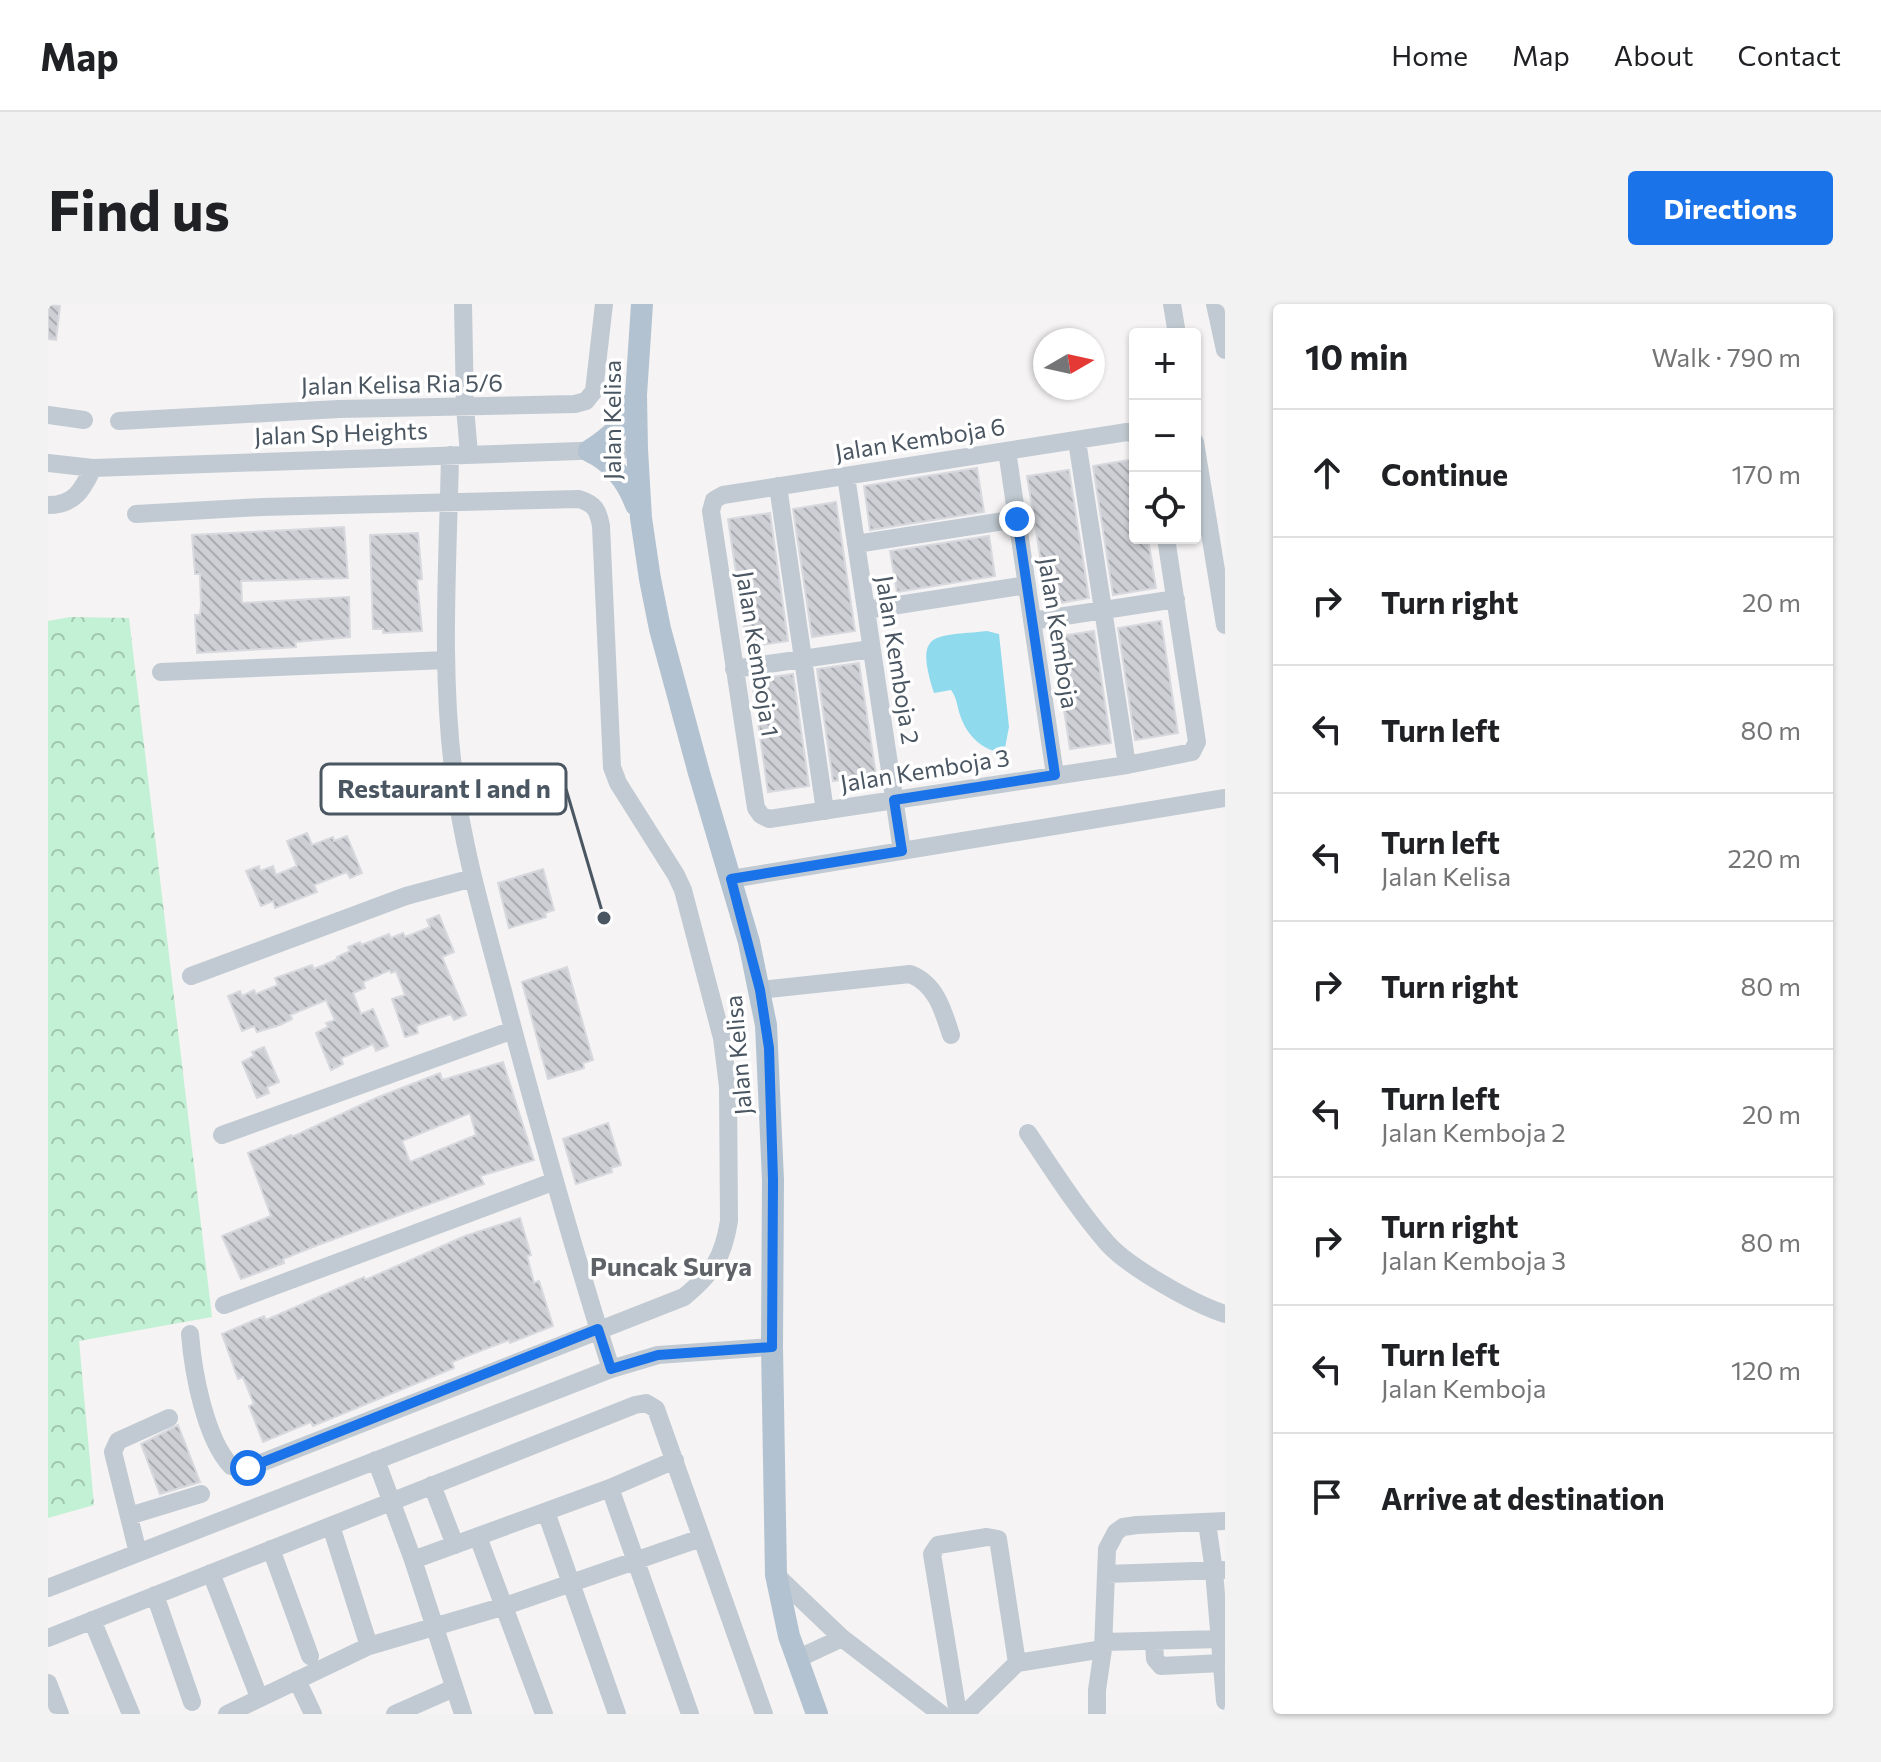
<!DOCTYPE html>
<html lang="en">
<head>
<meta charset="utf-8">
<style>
  body { margin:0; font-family:Commissioner,sans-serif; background:#f2f2f2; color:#202124 }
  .controls { position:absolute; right:24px; top:24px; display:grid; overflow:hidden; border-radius:8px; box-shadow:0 2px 6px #0004 }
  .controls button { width:72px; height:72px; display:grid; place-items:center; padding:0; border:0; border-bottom:2px solid #e0e0e0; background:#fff; color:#202124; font:40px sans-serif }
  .compass { position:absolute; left:985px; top:24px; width:72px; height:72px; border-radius:50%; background:#fff; box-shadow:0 2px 6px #0004; rotate:81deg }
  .stop { position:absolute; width:24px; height:24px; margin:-18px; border:6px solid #1a73e8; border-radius:50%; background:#fff }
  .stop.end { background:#1a73e8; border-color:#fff; box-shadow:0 2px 8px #0008 }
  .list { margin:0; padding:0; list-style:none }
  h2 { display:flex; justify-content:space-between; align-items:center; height:104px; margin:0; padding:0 32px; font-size:34px }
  h2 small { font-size:26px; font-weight:400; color:#757577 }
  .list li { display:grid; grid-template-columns:52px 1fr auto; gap:24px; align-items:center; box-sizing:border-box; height:128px; padding:0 32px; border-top:2px solid #e0e0e0 }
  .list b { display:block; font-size:30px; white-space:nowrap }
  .list p { margin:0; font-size:26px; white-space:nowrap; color:#757577 }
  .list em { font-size:26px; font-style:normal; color:#757577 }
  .icon { flex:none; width:44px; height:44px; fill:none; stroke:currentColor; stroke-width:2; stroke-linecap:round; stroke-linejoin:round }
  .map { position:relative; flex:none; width:1177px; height:1410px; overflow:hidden; border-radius:8px }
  header { display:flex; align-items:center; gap:48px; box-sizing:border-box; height:112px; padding:0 40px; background:#fff; border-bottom:2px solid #e0e0e0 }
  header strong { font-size:38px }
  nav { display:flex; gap:44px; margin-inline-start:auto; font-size:28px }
  .intro { display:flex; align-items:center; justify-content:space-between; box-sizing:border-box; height:192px; padding:0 48px }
  h1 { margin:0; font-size:56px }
  .button { padding:20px 36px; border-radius:8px; background:#1a73e8; color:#fff; font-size:28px; font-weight:700 }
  main { display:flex; gap:48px; padding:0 48px }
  aside { flex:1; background:#fff; border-radius:8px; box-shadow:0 2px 6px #0004 }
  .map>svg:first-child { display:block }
  .forest { fill:url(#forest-crowns) }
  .water { fill:#90daee }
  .building { fill:url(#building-back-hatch); stroke:#d7d9de; stroke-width:2; fill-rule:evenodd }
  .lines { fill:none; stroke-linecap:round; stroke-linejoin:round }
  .minor { stroke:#c1cad2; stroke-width:18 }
  .major { stroke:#b3c2d1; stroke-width:22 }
  .route { stroke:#1a73e8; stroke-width:10 }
  .labels { text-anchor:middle; stroke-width:7; stroke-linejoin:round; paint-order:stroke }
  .street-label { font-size:24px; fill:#4a5661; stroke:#fff }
  .neighbourhood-label { font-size:26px; font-weight:bold; fill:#5f6368; stroke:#fff }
  .leader { fill:none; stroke:#4a5661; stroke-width:3 }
  .callout-dot { fill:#4a5661; stroke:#fff; stroke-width:3 }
  .callout { fill:#fff; stroke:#4a5661; stroke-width:3 }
  .callout-label { font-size:26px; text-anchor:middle; font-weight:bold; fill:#4a5661 }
</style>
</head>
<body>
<header>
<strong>Map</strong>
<nav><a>Home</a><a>Map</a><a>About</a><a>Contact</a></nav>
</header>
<div class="intro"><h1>Find us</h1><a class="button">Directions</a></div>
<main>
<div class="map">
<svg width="1177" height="1410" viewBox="0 0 1177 1410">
  <defs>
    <pattern id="forest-crowns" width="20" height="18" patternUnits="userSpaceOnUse" patternTransform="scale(2)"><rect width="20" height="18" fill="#c3f1d5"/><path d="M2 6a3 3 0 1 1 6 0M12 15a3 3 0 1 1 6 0" fill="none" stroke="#a0c6b0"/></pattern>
    <pattern id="building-back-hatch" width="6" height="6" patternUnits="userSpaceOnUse" patternTransform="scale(2)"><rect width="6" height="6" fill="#cdcfd5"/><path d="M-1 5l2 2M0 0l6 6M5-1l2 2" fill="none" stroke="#a8abb0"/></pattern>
  </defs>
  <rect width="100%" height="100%" fill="#f5f3f3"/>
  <path class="forest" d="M22,313L81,314L164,1013L31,1037L46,1201L0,1214V317Z"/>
  <path class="water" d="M939,327L951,330L961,423L956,449C935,447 919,432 912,411C909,402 909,394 903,386L886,389C866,325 886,333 939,327Z"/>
  <path class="building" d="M0,1L12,2L8,36L0,35Z
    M1087,155V234H1100L1108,284L1065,291L1045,162Z
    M929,164L936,208L822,226L816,182Z
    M1021,166L1041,294L1000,301L979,172Z
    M788,198L807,327L764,333L745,205Z
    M722,209L740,337L699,343L680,215Z
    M296,223L300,274L193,277L194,299L301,293L302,333L247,338L248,343L149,349L147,311H152L153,300L152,270H147L144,231Z
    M370,229L374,275L369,276L374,327L335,329V325H325L322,231Z
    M941,232L947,272L849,288L842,247Z
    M1113,317L1130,429L1087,436L1070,324Z
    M1046,327L1063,439L1022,445L1005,333Z
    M811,359L828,471L785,477L769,365Z
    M745,370L761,482L720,488L704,376Z
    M259,529L264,541L285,533L286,537L299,532L314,569L302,574L299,568L266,581L269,588L227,604L225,597L213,602L198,567L211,562L212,567L225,562L228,571L249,562L239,537Z
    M495,565L506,606L497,609L498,613L461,624L450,579Z
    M391,611L406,648L394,653L418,711L406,716L403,710L368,722L370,729L357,733L344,695L357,691L348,667L343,669L342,666L315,678L317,684L305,689L313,710L325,705L340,742L328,747L325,740L303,750L293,754L295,760L283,766L268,729L280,723L278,719L287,716L278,696L242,711L244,715L232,721L209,728L206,722L194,727L180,692L192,687L194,692L206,686L208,690L230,681L227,674L264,661L266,665L290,655L289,653L302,647L300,643L312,638L313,641L341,630L343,634L355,629L357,633L382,623L379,616Z
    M519,663L545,756L535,759L536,764L500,775L474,678Z
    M216,743L231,778L219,783L221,789L209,794L194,758L206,752L204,748Z
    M455,758L486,856L432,872L436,880L270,941L235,955L236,959L193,975L174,932L223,912L200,849L243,831L244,833L328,794L392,769L394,776ZM422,809L428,831L362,858L354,837Z
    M560,819L573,861L563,864L564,868L528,880L515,835Z
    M472,914L483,951L479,952L486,979L491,977L505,1022L462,1039L461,1036L424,1050L404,1058L406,1064L265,1122L263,1118L215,1138L201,1102L206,1100L195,1073L190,1075L174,1030L216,1012L218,1016L316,973L317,976L417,932Z
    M130,1121L152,1178L112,1190L93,1140Z"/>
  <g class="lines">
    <path class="minor" d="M415,0L417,103L421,150
      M1124,0L1129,30
      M1167,0L1177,46
      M0,111L36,116
      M71,117L291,105L527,100L538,97L546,87L556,0
      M1087,130L1079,128L675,191L666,196L663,207L708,504L713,511L721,515L1079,461L1144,448L1149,438L1118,234
      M1029,137L1079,461
      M1147,138L1177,321
      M959,147L1007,471
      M402,151C400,258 392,365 406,472C415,546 437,619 456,691C489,816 524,941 563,1065
      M0,159L45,164L589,145
      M798,172L854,547
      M730,182L777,507
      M0,201C26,201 34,187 45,164
      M88,210L214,203L531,195C547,200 550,206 553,222L564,463L570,479L628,571L635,586L674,734L680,783L681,917C675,954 665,969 636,993L200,1164L183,1162C157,1134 145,1068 142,1030
      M808,240L969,215
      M818,306L979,281
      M984,317L1128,295
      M686,365L823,345
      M113,368L398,356
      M683,575L1177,494
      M143,672L358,592L425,574
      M712,686L862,670C888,680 895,706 903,731
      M980,829C1005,866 1030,906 1060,940C1082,964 1146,1000 1177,1010
      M174,831L465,726
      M176,1001L507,877
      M328,1156L365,1256L415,1410
      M384,1181L407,1241
      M562,1184L642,1410
      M498,1208L569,1410
      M81,1212L153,1190
      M1159,1219L1166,1267L1177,1397
      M283,1222L321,1342
      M430,1233L496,1410
      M223,1245L262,1352
      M90,1249L65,1148L70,1137L121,1114
      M365,1256L562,1184L627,1156
      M163,1269L211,1393
      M1058,1270L1175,1266
      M728,1271L794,1334L893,1410
      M0,1284L563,1065L610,1051L724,1043
      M107,1291L144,1398
      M44,1316L83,1410
      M0,1334L587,1101L598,1099L608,1105L716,1410
      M1056,1338L1172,1335
      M1106,1338L1107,1355L1113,1362L1174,1359
      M749,1355L794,1334
      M249,1376L265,1410
      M0,1379L12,1410
      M179,1410L321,1342L457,1302L653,1234
      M347,1410L406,1384
      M910,1410L884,1250L890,1241L939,1233L950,1235L969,1359
      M917,1410L969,1359L1055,1345L1059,1245L1068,1228L1075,1223L1089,1221L1177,1217
      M1049,1410V1386L1055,1345"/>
    <path class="major" d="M594,0L588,91L589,145L593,214L602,275L612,325L651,469L701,638L718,721L725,876L724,1043L728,1271L741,1332L769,1410
      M541,147C565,158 579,177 588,201
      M541,147C565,131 574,123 586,96"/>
  </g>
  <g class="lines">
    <path class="route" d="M200,1164L550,1025L563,1065L610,1051L724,1043L725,876L721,744L712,686L683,575L854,547L846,496L1007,471L969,215"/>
  </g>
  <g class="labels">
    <g class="street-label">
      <text transform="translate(354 81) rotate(-1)" y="8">Jalan Kelisa Ria 5/6</text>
      <text transform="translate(565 116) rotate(-90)" y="8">Jalan Kelisa</text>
      <text transform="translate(293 130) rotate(-2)" y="8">Jalan Sp Heights</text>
      <text transform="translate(872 136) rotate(-9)" y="8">Jalan Kemboja 6</text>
      <text transform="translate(1010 329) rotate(81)" y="8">Jalan Kemboja</text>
      <text transform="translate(709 350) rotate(81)" y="8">Jalan Kemboja 1</text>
      <text transform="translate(849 356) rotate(81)" y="8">Jalan Kemboja 2</text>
      <text transform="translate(877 467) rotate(-9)" y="8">Jalan Kemboja 3</text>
      <text transform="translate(691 751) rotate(-95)" y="8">Jalan Kelisa</text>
    </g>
    <g class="neighbourhood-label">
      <text x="623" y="972">Puncak Surya</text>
    </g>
  </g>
  <path class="leader" d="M556 614L518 485"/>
  <circle class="callout-dot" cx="556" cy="614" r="8"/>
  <rect class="callout" x="273" y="460" width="245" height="50" rx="8"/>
  <g class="callout-label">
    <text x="396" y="494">Restaurant l and n</text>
  </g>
</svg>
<div class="controls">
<button>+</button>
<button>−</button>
<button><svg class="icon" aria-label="locate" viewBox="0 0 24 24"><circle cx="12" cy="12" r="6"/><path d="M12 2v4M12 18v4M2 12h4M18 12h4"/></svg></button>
</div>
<svg class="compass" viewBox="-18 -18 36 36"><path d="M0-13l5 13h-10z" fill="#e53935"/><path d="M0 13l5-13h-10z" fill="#757577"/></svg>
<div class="stop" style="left:200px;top:1164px"></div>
<div class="stop end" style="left:969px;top:215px"></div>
</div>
<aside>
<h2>10 min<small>Walk · 790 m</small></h2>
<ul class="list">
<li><svg class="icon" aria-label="ahead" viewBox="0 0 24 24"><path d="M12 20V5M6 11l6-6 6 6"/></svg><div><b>Continue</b></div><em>170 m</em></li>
<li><svg class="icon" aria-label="right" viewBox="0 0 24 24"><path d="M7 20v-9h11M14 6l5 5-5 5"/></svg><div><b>Turn right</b></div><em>20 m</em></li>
<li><svg class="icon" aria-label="left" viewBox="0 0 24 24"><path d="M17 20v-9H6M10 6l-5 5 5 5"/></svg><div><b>Turn left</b></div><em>80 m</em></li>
<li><svg class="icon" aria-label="left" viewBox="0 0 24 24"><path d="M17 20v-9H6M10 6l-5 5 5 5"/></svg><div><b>Turn left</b><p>Jalan Kelisa</p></div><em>220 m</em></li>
<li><svg class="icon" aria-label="right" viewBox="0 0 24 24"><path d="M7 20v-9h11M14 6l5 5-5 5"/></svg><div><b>Turn right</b></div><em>80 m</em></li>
<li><svg class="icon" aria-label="left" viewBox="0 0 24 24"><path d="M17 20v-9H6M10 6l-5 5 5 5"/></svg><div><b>Turn left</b><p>Jalan Kemboja 2</p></div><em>20 m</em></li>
<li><svg class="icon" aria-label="right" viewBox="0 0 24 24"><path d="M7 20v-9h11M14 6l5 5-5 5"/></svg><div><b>Turn right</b><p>Jalan Kemboja 3</p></div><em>80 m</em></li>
<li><svg class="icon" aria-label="left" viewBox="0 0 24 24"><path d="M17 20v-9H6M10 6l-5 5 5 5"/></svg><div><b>Turn left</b><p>Jalan Kemboja</p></div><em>120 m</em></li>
<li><svg class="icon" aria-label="arrive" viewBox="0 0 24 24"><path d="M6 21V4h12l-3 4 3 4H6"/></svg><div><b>Arrive at destination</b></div></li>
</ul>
</aside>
</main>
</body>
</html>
